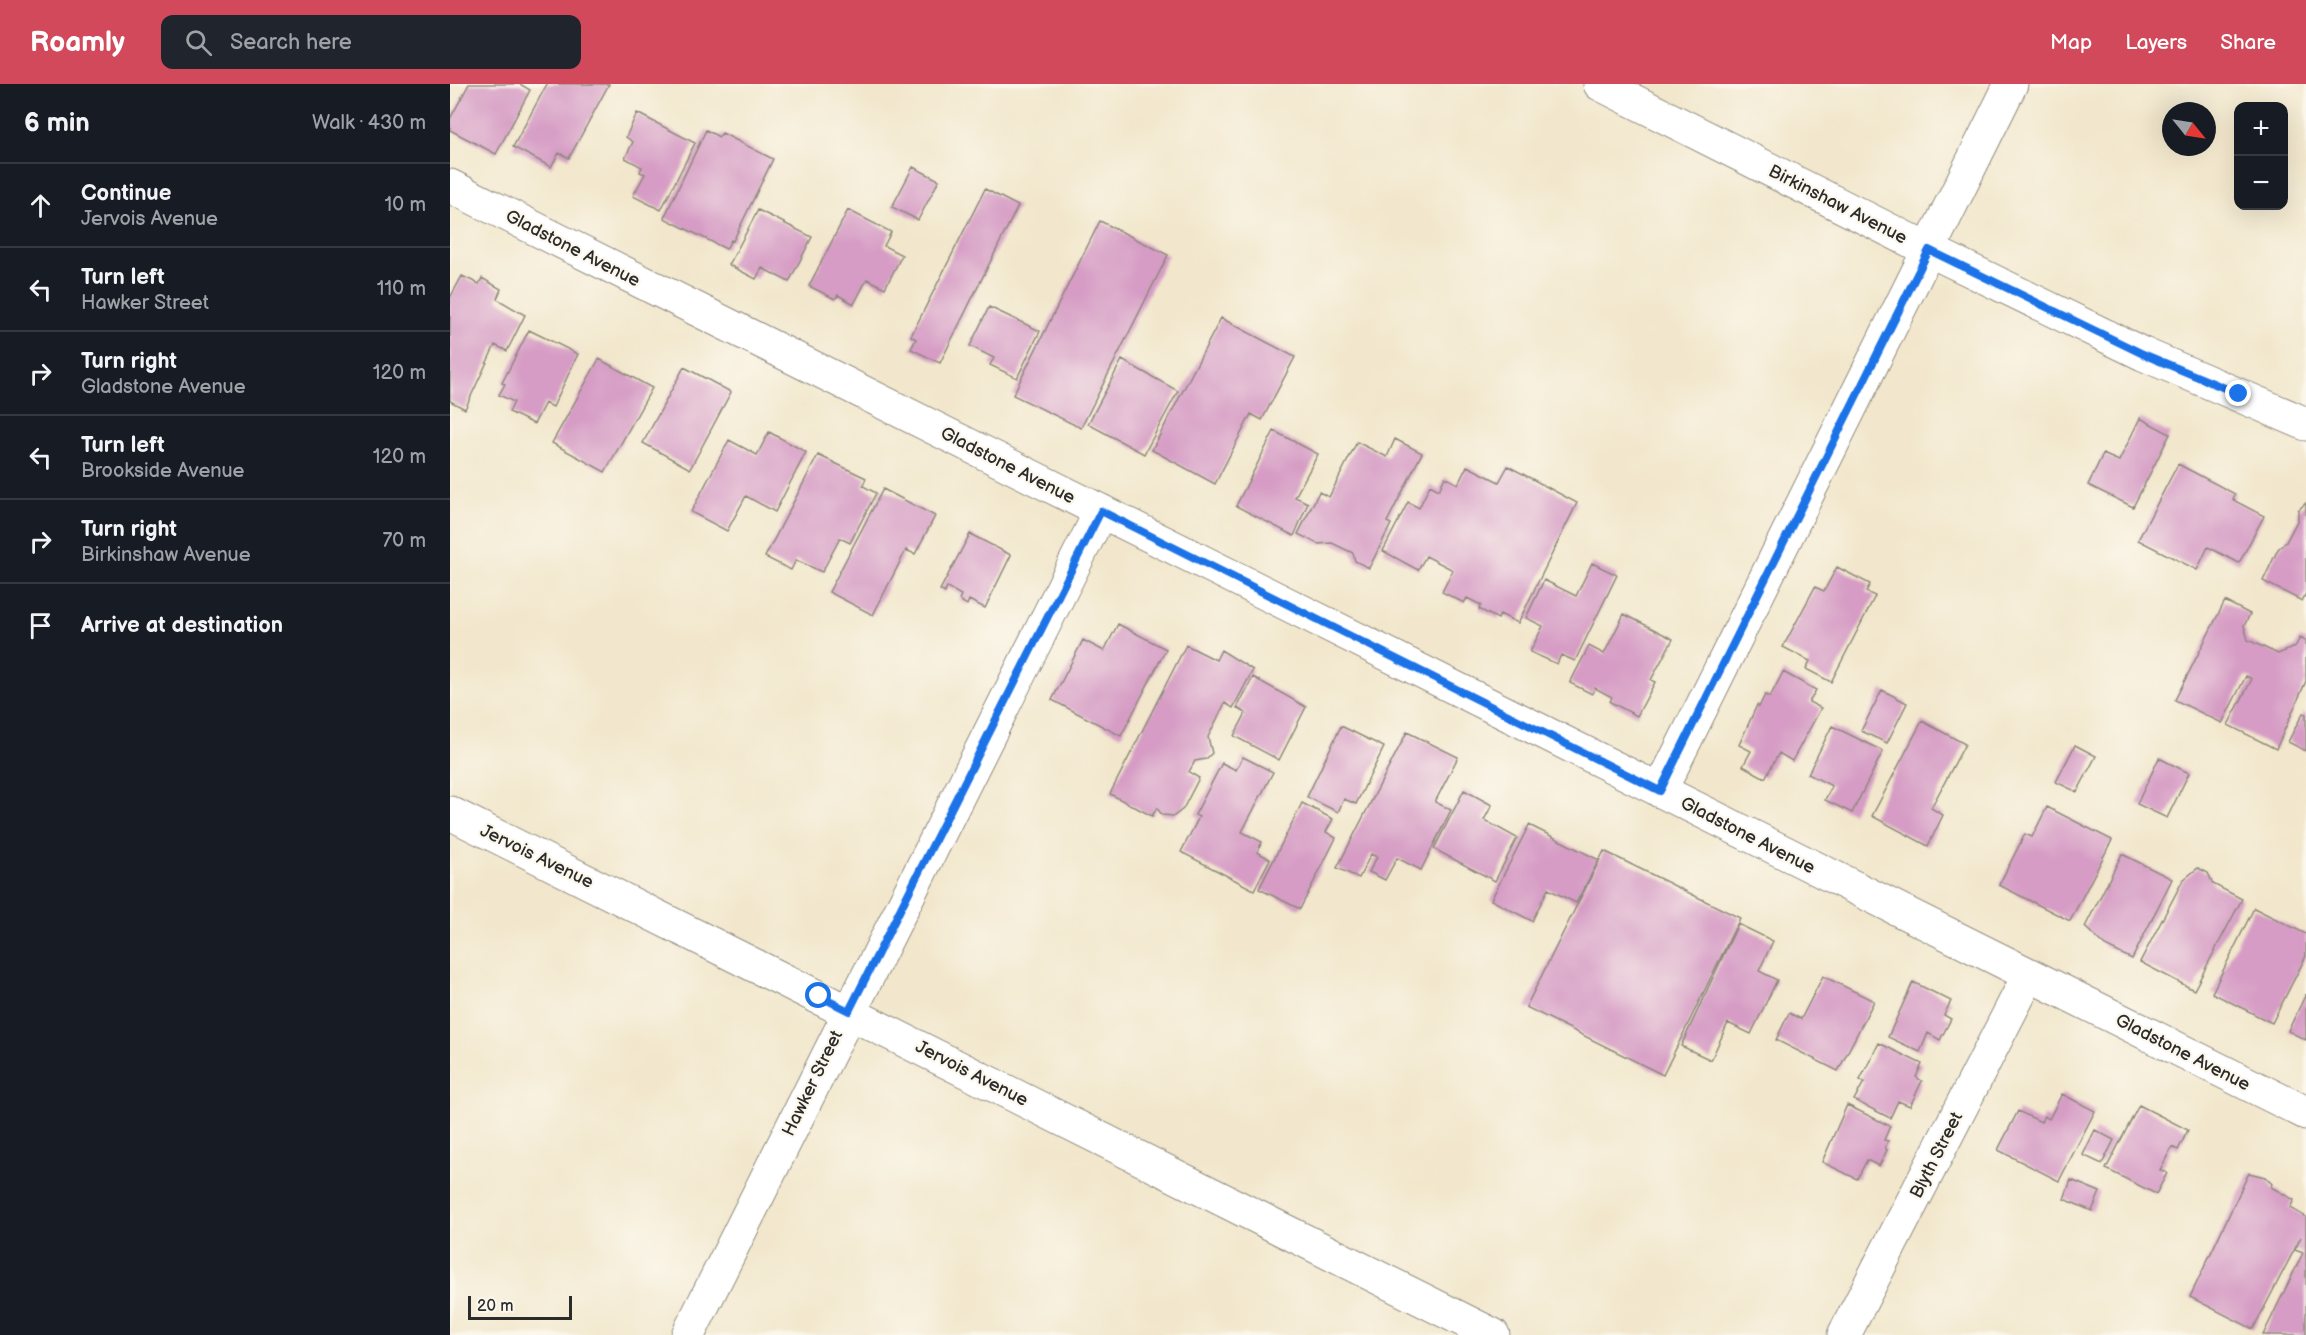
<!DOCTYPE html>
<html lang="en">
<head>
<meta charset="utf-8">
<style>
  body { margin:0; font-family:"Balsamiq Sans",sans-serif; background:#20242c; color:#f1f3f6 }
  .controls { position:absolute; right:18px; top:18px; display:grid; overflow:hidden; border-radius:12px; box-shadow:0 6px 24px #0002 }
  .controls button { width:54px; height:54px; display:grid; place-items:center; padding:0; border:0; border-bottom:2px solid #363941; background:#171b24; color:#f1f3f6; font:30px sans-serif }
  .compass { position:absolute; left:1712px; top:18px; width:54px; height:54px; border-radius:50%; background:#171b24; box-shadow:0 6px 24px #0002; rotate:120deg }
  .scale { position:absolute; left:18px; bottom:15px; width:104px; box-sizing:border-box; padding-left:6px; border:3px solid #2b2b2b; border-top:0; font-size:16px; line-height:21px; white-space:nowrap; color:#2b2b2b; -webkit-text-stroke:4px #fbf7ec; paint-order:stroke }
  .stop { position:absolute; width:18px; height:18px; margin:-14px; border:4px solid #1a73e8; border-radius:50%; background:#fff }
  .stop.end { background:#1a73e8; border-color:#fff; box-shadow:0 2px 6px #0008 }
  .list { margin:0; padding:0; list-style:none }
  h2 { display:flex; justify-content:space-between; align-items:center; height:78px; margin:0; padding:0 24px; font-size:26px }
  h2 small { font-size:20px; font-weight:400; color:#9ea1a6 }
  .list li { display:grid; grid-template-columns:39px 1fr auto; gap:18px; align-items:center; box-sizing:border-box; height:84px; padding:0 24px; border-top:2px solid #363941 }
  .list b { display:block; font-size:22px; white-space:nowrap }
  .list p { margin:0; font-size:20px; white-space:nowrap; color:#9ea1a6 }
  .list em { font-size:20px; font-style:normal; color:#9ea1a6 }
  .icon { flex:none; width:33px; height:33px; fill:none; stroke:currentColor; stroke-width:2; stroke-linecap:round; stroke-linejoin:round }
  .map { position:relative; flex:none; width:1856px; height:1251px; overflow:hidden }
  header { display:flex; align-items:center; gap:36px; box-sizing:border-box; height:84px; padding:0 30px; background:#d1495b; color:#fff }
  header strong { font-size:28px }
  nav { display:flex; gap:33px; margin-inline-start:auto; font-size:21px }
  .search { width:420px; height:54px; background:#20242c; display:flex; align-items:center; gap:15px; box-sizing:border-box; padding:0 21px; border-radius:12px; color:#9ea1a6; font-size:22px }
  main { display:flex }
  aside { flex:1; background:#171b24 }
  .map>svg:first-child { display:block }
  .building { fill:#d69cc5 }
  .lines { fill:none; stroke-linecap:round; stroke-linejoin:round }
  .street-casing { stroke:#8e897c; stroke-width:35 }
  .street { stroke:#fff; stroke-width:33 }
  .route { stroke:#1a73e8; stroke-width:8 }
  .labels { text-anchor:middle; stroke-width:4.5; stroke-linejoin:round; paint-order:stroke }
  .street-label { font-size:18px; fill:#2b2b2b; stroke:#fbf7ec }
</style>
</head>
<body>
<header>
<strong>Roamly</strong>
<div class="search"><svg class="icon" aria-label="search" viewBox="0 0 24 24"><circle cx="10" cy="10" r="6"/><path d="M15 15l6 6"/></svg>Search here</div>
<nav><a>Map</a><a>Layers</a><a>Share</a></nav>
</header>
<main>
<aside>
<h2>6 min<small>Walk · 430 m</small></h2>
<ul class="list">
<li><svg class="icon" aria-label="ahead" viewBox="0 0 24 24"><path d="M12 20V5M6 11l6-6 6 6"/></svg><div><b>Continue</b><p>Jervois Avenue</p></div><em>10 m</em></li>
<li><svg class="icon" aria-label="left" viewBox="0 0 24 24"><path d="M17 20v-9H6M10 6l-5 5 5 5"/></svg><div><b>Turn left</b><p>Hawker Street</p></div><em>110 m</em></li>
<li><svg class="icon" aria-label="right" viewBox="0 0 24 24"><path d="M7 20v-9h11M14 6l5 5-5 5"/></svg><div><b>Turn right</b><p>Gladstone Avenue</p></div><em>120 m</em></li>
<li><svg class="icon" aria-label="left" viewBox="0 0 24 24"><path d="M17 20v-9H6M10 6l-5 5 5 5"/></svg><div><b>Turn left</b><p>Brookside Avenue</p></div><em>120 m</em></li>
<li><svg class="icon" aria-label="right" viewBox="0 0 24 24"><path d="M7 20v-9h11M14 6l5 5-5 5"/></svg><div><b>Turn right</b><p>Birkinshaw Avenue</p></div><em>70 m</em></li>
<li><svg class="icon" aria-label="arrive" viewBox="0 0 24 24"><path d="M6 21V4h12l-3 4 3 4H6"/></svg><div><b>Arrive at destination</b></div></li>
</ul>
</aside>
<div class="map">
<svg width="1856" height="1251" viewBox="0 0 1856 1251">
  <rect width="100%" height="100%" fill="#fbf7ec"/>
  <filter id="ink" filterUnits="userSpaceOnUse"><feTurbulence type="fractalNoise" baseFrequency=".0167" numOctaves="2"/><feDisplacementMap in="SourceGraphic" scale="12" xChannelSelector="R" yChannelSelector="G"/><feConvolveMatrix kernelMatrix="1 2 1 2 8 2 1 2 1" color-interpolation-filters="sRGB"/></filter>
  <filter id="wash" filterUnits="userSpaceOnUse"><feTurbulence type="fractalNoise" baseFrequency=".008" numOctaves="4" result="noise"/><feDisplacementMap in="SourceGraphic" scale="24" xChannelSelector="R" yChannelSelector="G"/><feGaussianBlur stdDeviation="1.35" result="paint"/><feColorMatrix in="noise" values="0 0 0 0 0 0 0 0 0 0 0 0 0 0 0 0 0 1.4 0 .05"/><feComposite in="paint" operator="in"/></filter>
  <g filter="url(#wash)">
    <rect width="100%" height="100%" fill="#f2e7cc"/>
    <g id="blocks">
      <path class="building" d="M19,0H70L80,6L46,70L0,46V35Z
        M97,0H159L119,74L109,69L101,83L63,63Z
        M187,29L245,59L211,126L183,112L195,90L190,88L192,83L175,74L183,58L176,53Z
        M256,46L269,53L272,49L323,75L283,157L281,156L276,165L214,134Z
        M463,83L489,96L468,136L442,123Z
        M535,105L568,122L490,279L461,265L466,255L461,252Z
        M308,126L362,153L339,198L312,184L306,195L279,181Z
        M398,126L441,148L434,162L452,171L435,204L417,195L404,220L388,211L385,215L359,202Z
        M650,137L718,171L631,344L563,311Z
        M12,192L29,200L32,194L51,205L47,215L75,231L57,267L45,261L15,325L0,317V214Z
        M539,223L590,247L567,294L540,281L544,274L520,262Z
        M771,234L845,273L812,336L801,330L765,400L702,366Z
        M79,246L128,270L103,323L95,319L84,340L59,328L64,318L49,311L55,300L52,299Z
        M149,275L202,304L155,388L102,359Z
        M672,276L728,307L694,370L638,340Z
        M234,283L281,308L240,385L193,359Z
        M1690,334L1720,350L1683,423L1638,401L1653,370L1669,377Z
        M824,347L868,370L845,413L858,419L844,452L786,422Z
        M319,348L356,368L325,428L296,412L277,447L241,428L279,356L307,371Z
        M945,355L972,369L937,438L941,440L919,484L905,477L903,469L882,459L868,460L848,450L869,408L879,413L907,358L937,373Z
        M368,371L416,394L413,402L426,409L400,459L390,454L372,488L346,476L341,486L315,473Z
        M1728,380L1785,410L1783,416L1814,432L1789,479L1758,463L1747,486L1688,456Z
        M1017,382L1049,398L1058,382L1127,419L1068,539L1050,530L1048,535L1029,525L1031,521L1017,514L1014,519L992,508L1003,486L976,472L968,486L933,467L958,418L969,424L980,401L989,406L995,393L1008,400Z
        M433,405L485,432L465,470L456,466L423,531L379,508Z
        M1856,419V509L1852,517L1813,497L1828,465L1836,458L1848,435V426Z
        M520,450L561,471L535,524L519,516L517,521L509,516L511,511L497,503L495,509L490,506Z
        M1142,479L1167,491L1125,577L1111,571L1107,580L1080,568L1093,542L1076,534L1094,496L1126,512Z
        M1387,483L1420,500L1416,508L1425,512L1381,598L1356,585L1360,577L1333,563L1365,503L1374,507Z
        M1775,517L1800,530L1794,542L1798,556L1828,570L1845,563L1850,554L1856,557V597L1826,665L1778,641L1802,595L1796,592L1772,639L1725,616Z
        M1174,530L1223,555L1201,596L1205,598L1187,632L1160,618L1162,613L1145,604L1142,610L1120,599L1139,562L1154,570Z
        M668,540L716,565L671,652L602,616L633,556L654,567Z
        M736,561L766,576L771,566L803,586L783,624L775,619L758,653L762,669L756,675L745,677L739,688L749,694L733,725L724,732L712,731L707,724L702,732L660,710Z
        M1333,588L1366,606L1359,618L1371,624L1342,677L1329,669L1315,694L1293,682L1301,667L1289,661L1307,621L1309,623L1315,611L1320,613Z
        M803,593L856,623L829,676L784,652L796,629L787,624Z
        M1432,606L1457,619L1437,659L1411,647Z
        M1853,629L1856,630V667L1838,658Z
        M1472,637L1515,660L1481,724L1493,731L1478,762L1422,732Z
        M891,642L934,663L906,720L894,715L888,728L857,713Z
        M1382,642L1433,667L1402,729L1375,716L1382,702L1358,690Z
        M957,648L1008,673L985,718L1001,726L971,786L947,774L935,796L919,788L927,773L921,770L909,794L887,784Z
        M1625,661L1646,672L1627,708L1606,698Z
        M793,673L823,688L792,748L812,758L807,768L820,775L804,806L731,768L749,733L745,731L772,679L786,686Z
        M1709,674L1739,689L1717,734L1687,720Z
        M1014,706L1042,721L1034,736L1067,754L1045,797L984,765Z
        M852,719L883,735L876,748L886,754L850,825L809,805Z
        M1597,723L1662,756L1620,837L1549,801L1575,750L1582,753Z
        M1079,741L1149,776L1126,819L1098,805L1082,837L1041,816Z
        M1154,767L1290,834L1213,991L1076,923Z
        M1672,770L1722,795L1682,875L1655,862L1635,843Z
        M1748,784L1758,789L1763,800L1792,815L1744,906L1690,878L1733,796Z
        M1804,824L1856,850V872L1822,939L1762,909Z
        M1288,840L1323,857L1309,887L1327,896L1301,950L1278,939L1261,976L1231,962Z
        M1373,892L1424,917L1388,987L1326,956L1339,929L1351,935Z
        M1463,898L1501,917L1494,931L1501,935L1490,956L1478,949L1470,968L1438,953Z
        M1856,910V956L1838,947Z
        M1429,959L1472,980L1466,993L1472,997L1460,1022L1448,1017L1440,1034L1404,1016L1414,998L1410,996Z
        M1612,1010L1645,1027L1609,1097L1548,1066L1568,1027L1591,1038L1594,1032L1599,1035Z
        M1397,1021L1440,1042L1434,1056L1438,1057L1435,1064L1437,1066L1429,1082L1417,1076L1407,1095L1372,1078Z
        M1689,1021L1738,1046L1728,1066L1722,1063L1710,1086L1717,1089L1706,1110L1656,1085Z
        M1645,1046L1664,1056L1652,1080L1633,1071Z
        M1799,1089L1815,1093L1822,1100L1821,1103L1844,1116L1840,1124L1856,1133V1251H1813L1853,1169L1845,1166L1851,1153L1803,1245L1740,1213Z
        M1621,1096L1650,1108L1642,1127L1614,1115Z"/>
    </g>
  </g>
  <g filter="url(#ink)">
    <use href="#blocks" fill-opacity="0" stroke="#8e897c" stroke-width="1.5"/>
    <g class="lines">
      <defs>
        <path id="street" d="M1150,0L1479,166L1693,270L1856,340
          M0,102L1856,1029
          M1210,707L1561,0
          M0,729L1043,1251
          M238,1251L651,427
          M1394,1251L1579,891"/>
      </defs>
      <use href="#street" class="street-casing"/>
      <use href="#street" class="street"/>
    </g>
  </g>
  <g class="lines" filter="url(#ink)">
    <path class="route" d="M369,912L399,927L651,427L1210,707L1479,166L1693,270L1789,310"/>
  </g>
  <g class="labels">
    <g class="street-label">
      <text transform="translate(1388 120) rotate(27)" y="6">Birkinshaw Avenue</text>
      <text transform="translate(123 164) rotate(27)" y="6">Gladstone Avenue</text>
      <text transform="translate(558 381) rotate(27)" y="6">Gladstone Avenue</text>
      <text transform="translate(1298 751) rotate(27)" y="6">Gladstone Avenue</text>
      <text transform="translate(87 772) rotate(26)" y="6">Jervois Avenue</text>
      <text transform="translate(1733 968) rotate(27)" y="6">Gladstone Avenue</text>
      <text transform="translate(522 989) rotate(27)" y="6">Jervois Avenue</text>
      <text transform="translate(362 999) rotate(-64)" y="6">Hawker Street</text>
      <text transform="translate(1486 1071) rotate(-63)" y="6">Blyth Street</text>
    </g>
  </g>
</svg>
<div class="controls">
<button>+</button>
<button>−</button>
</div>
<svg class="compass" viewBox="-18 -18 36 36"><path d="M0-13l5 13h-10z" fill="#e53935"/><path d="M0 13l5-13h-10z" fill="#9ea1a6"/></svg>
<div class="scale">20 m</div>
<div class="stop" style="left:369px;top:912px"></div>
<div class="stop end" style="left:1789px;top:310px"></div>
</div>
</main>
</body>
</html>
